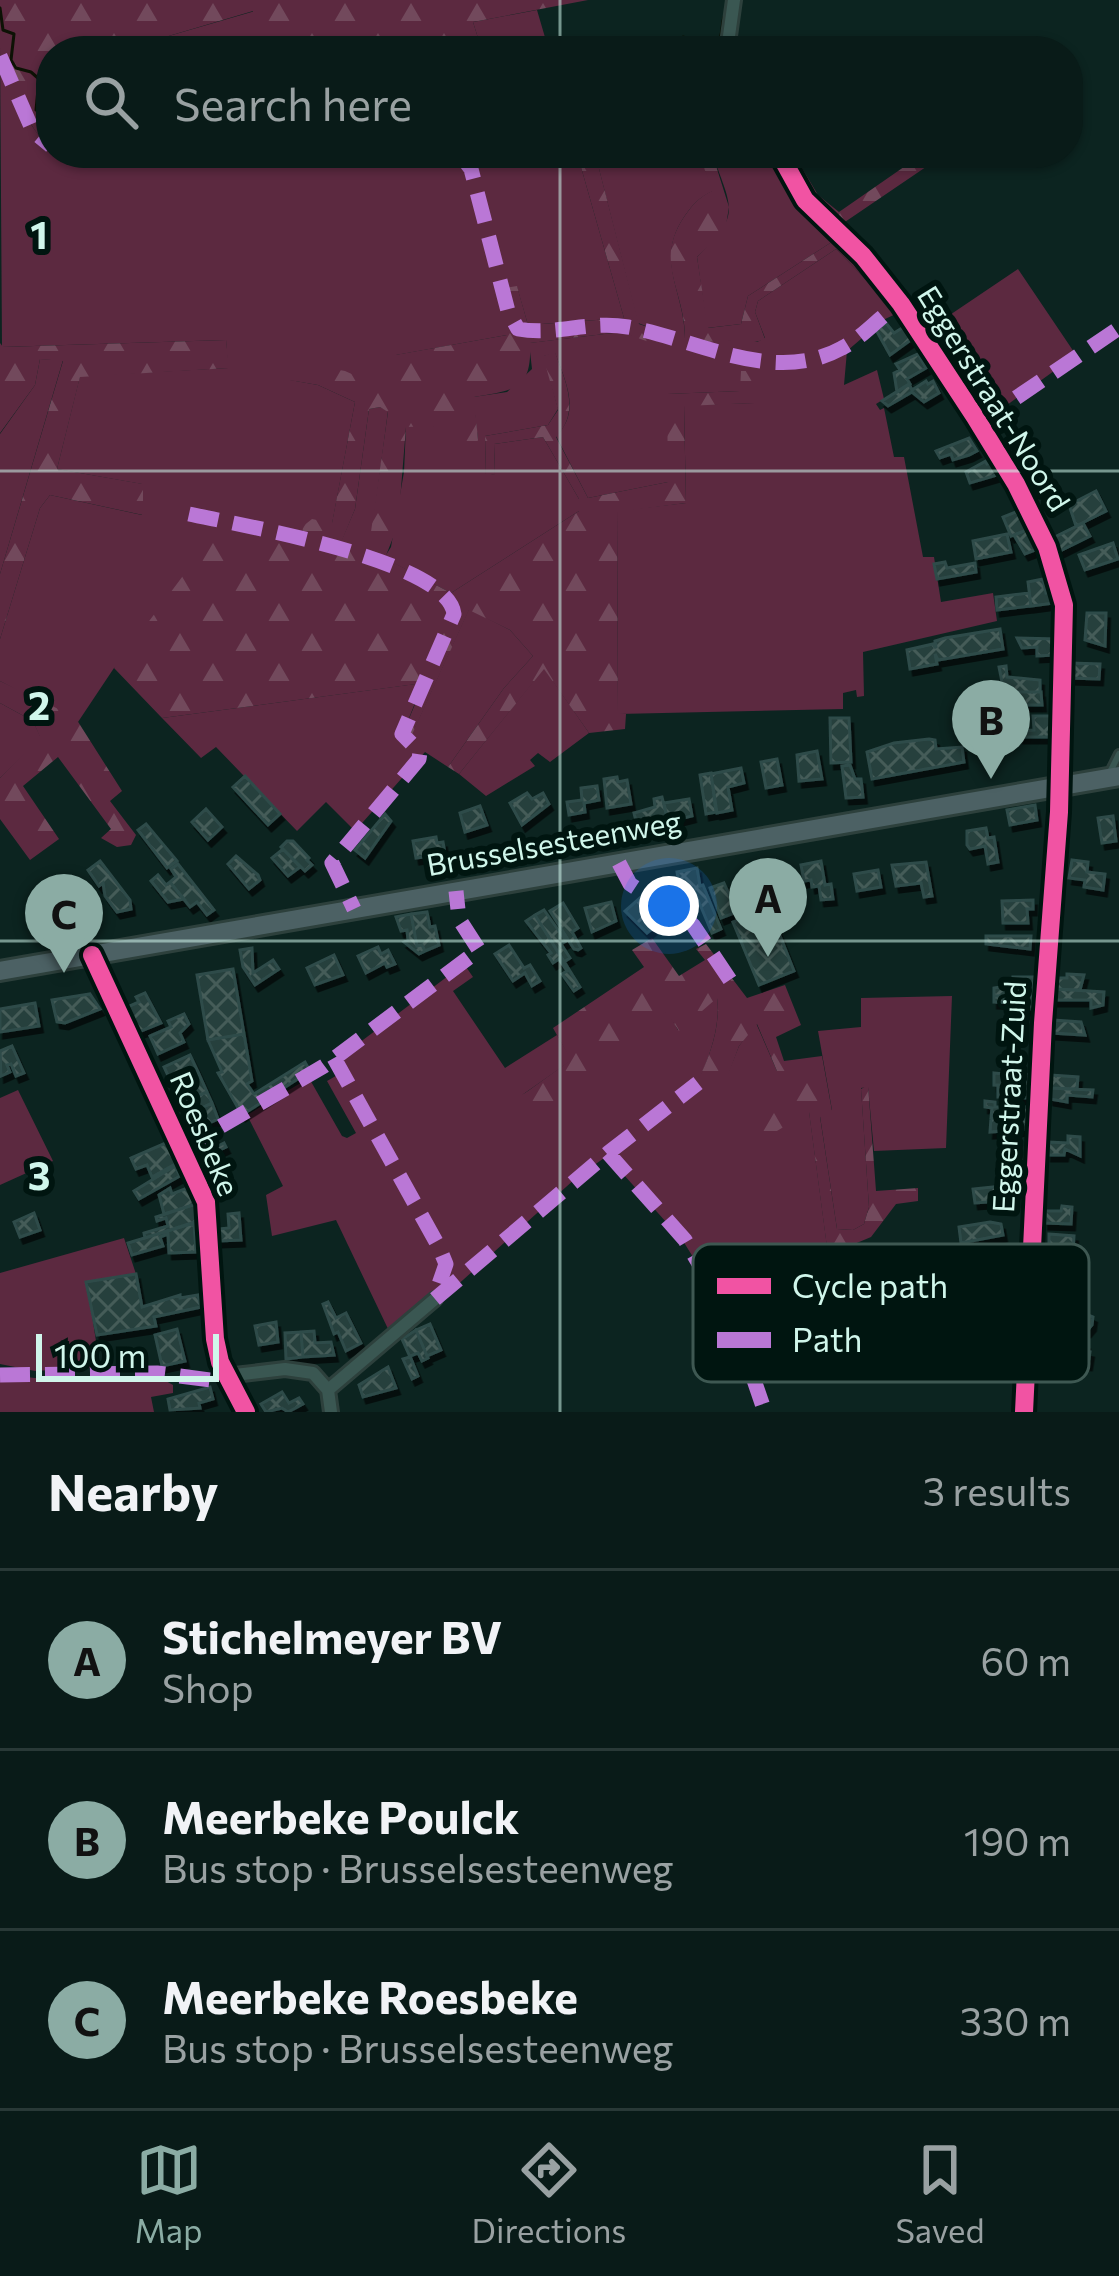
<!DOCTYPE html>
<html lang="en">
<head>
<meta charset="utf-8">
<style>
  body { margin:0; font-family:Commissioner,sans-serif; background:#122421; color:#f1f3f6 }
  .scale { position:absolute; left:36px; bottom:30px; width:183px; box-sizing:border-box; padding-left:12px; border:6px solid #d0f6eb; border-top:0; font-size:33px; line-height:42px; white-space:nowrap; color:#d0f6eb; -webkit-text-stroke:9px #001510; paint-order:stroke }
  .you { position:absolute; left:669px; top:906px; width:42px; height:42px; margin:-30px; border:9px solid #fff; border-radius:50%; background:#1a73e8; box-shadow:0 0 0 18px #1a73e833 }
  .badge { display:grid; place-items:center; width:78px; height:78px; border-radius:50%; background:#8baca4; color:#111; font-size:39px; font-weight:700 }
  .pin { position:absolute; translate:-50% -99px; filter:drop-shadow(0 3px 6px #0008) }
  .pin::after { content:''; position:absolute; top:63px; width:42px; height:36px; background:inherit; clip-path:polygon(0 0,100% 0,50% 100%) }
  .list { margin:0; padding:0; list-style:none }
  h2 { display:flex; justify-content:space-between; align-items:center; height:156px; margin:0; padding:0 48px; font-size:51px }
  h2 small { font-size:39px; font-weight:400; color:#99a1a2 }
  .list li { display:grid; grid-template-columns:78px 1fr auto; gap:36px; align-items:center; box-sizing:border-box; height:180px; padding:0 48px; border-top:3px solid #293937 }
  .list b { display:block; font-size:45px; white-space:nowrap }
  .list p { margin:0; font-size:39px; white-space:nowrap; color:#99a1a2 }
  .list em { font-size:39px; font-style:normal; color:#99a1a2 }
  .icon { flex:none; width:66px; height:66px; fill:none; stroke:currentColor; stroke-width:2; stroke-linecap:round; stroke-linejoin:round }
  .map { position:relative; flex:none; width:1119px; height:1412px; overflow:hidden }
  .search { position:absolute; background:#091b18; box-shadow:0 3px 9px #0004; left:36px; right:36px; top:36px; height:132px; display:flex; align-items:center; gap:30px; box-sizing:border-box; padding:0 42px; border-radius:48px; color:#99a1a2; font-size:45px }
  .sheet { height:696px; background:#091b18 }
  nav { display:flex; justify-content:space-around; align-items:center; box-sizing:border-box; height:168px; border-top:3px solid #293937; background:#091b18; font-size:33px; color:#99a1a2 }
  nav a { display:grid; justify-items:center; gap:6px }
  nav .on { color:#8baca4 }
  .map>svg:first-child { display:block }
  .green { fill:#5c2940 }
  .forest { fill:url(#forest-firs); fill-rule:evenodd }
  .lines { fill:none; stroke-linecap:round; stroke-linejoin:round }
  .stream { stroke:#0d1205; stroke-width:3 }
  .building { fill:url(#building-cross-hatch); stroke:#2f4b4a; stroke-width:3; filter:url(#shadow) }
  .lane-casing { stroke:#2d403c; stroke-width:12 }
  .street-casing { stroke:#2d403c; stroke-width:18 }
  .primary-casing { stroke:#2d403c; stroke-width:24 }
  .lane { stroke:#3a5752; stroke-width:6 }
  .street { stroke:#3a5752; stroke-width:12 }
  .primary { stroke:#4c6164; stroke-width:18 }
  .quiet { stroke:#ba77d6; stroke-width:15; stroke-dasharray:30 15; stroke-linecap:butt }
  .cycleway-casing { stroke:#001510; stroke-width:26 }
  .cycleway { stroke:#f153a3; stroke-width:18 }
  .grid { fill:none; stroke:#d0f6eb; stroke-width:3; stroke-opacity:0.55 }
  .labels { text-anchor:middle; stroke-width:12; stroke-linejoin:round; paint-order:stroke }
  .street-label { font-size:30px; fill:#d0f6eb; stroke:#001510 }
  .key { fill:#001510; stroke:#3e5852; stroke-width:3 }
  .key-label { font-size:33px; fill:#d0f6eb }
  .grid-label { font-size:39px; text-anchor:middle; font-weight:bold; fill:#d0f6eb; stroke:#001510; stroke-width:12; stroke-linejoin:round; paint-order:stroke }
</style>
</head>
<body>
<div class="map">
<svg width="1119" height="1412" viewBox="0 0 1119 1412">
  <defs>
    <pattern id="forest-firs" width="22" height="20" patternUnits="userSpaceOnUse" patternTransform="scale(3)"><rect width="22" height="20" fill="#5c2940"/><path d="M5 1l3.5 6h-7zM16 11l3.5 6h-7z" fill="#72495c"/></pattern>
    <pattern id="building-cross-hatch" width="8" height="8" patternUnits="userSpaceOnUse" patternTransform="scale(3)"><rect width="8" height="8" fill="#27403d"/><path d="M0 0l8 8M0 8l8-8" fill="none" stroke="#455c59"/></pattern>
    <filter id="shadow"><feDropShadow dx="3.5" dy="6" stdDeviation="0" flood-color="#0009"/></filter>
  </defs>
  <rect width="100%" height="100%" fill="#0c2420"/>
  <path class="green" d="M537,10L549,51H482L473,22Z
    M255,11L248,51H155V40Z
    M0,47L30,123L51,153H577L624,318L528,325L517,287L507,335L396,355L395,394L380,389L290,380L318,385L355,402L332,524L305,535L114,668L78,722L0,681V639L40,508L50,495L142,515V484L57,469L80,376L228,368L226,340L2,347Z
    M595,153H699L713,191C698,198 693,204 684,217C654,261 686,294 685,341L638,323Z
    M712,153H776L838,238L748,296L741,324L707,328L697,257C743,214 731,208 712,153Z
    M836,249L877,291L883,287L900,312L883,320L847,351L844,385L877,370L884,399L876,404L880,410L884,408L894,457H904L923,557H934L941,602L993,593L997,621L863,652L864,696L857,697L856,690L843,693V709L618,714L617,511L686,503L684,405L754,403L741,391L668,394V482L588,498L556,436C581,412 566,382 555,353L544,356L558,409L548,425L485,436L486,475L495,474L494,444L543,437L579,499V511L451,593L384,558L391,547L404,472L406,426H433L478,440L473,397L507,392L532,369L529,343L621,332L655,342L702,345L713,339L757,342L765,338L755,312L758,301Z
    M1018,269L1076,355L985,421L929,329Z
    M40,359L63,360L0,574V434L35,385Z
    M380,407L388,411L369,554L340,544L355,509L369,409Z
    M469,609L510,630L533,656L504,688L448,767L425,752L355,831L326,802L297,831L216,747L201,758L162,718L423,683L403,733L410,738Z
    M544,668L589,733L550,762L538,753L530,760L535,766L486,796L459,774Z
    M0,703L33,721L41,738L0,778Z
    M464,964L473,977L453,991L505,1068L557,1035L572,1060L522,1095L667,1011L678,1030L717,997C721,1024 710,1056 699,1080L725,1081L739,1046L756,1023L777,1071L809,1111L828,1254L845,1248L850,1257L876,1245H909L911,1261L753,1288L721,1302L683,1241L607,1156L576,1178L443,1298L435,1296L390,1333L336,1220L272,1236L266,1195L283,1186L247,1115L309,1078L342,1136L347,1138L356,1133L327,1081L341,1073L335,1061Z
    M952,996L946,1148L874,1151L868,1087L861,1088L869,1207L864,1224L853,1230L837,1229L820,1116L832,1110L818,1031L861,1027V998Z
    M18,1090L53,1161L0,1185V1098Z
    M124,1238L136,1274L87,1283L100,1367L35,1371L0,1364V1273Z
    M0,1374L35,1378L159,1377L173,1385V1393L151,1397L154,1412H0Z"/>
  <path class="forest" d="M0,0H588L473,22L482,51H248L253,11L155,40V51H51V149C30,133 6,75 0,48C0,33 0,15 0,0Z
    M577,153H595L639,324L685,340C686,291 653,263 684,217C693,204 698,198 712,191L699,153H712L729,207L725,231L697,257L708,328L741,324L748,296L838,238L883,287L878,292L836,249L758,301L755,312L765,339C745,348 723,334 702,345L697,359L621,332L530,343C532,389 516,390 474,397L478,440L471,454L441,449L433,426L406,427L398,525L385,558L451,593L579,511V499L543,437L494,444L495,474L486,476L485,436L548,425L558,410L543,356L555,352C565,381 581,411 556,437L588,498L668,482L667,394L740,391L741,371H754V403L684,406L686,503L617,512L618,713L626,714L625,729L589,733L544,669L459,774L448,767L504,688L533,656L510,630L469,610L410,739L403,733L424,683L162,718L114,668L221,525L304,535L302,527L312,519L332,523L355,402L318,385L289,380L301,363L345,371L394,393L395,355L507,335L499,289L517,286L528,325L624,318ZM380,407L388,412L368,553L341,543L355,509L369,409Z
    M786,153H793L818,195L839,212L924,153L945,154L839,226L815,203Z
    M226,340L229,368L80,377L57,469L143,484V515L50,495L40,508L0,639V574L63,361L40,359L35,385L0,433V343L3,347Z
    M0,681L75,717L122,791L110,801L136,835L131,845L117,847L101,838L111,829L58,757L23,786L59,839L30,860L0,819V778L40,737L33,721L0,703Z
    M652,938L679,976L705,960L696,949L706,944L747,998L785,985L801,1025L776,1037L784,1061L822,1056L832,1111L820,1117L837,1229L853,1230L864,1224L869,1207L861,1089L868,1085L876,1191L918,1188V1201L896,1204L871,1237L828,1255L809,1112L765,1138L746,1110L777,1071L757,1024L739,1046L726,1081L711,1088L698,1080C710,1057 721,1024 717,998L679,1031L666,1012L536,1115L521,1096L571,1060L553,1028L644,967L632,950Z"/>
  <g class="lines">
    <path class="stream" d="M0,8L3,30L14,34L11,60L16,68L31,72L39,79L36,110L51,120
      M669,51L683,37L708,46L718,43C725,31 719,19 729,9"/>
  </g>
  <path class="building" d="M886,323L894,333L907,325L915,337L890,355L876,330Z
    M918,354L926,368L907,379L910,384L897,392L894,373L900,370L896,364Z
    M926,381L928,384L933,381L939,393L924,402L912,392L888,406L882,401L909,384L912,390Z
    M969,438L977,451L969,455L953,460L951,454L940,458L936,451Z
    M986,461L987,464L993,463L997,475L970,483L966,472Z
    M1096,491L1106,511L1076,526L1069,505Z
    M1021,510L1029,529L1011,536L1003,517Z
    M1083,523L1090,536L1060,551L1053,538Z
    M1029,529L1038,549L1025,554L1014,535Z
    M1007,534L1011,552L976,559L973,541Z
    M1113,543L1118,559L1085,570L1079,555Z
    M945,562L947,568L975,563L976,572L937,579L934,564Z
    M1043,579L1046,593L1053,592L1054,603L1031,606L1028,582Z
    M1029,593L1031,606L997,610L996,597Z
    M1087,613H1106L1105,646L1085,640Z
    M1000,629L1003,649L938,660L935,654L937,664L910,669L907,650L933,644L936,648L935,641L945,638Z
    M1017,638L1056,639L1054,655L1037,656V647L1022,648Z
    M1069,663L1100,664L1099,679L1068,678Z
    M1006,666L1007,677L1040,680V692H1004L999,667Z
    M1009,692H1041L1042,705H1014V711H997V702L1014,699Z
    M1033,716H1051V737H1020V731L1034,730Z
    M830,718H849L851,762L831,763Z
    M929,739L935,740L936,749L962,747L964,762L872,779L867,752L894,743Z
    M817,751L822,779L799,781L797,755Z
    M777,759L782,785L766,788L761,762Z
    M850,765L855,779H861L863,797L846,798L842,766Z
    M741,768L744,783L728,787L732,810L717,813L711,774Z
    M711,773L716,812L706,814L700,775Z
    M245,776L280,814L268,825L233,787Z
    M617,777L618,782L627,780L631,804L607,808L604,779Z
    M597,786L599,800L584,803L585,812L569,815L567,802L582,800L581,788Z
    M527,793L532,799L543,793L549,804L522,825L510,803Z
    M662,797L668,822L638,829L634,813L655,807L654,799Z
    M689,799L692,816L668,822L664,803Z
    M1035,805L1037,820L1010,825L1007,810Z
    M480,806L487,825L465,832L460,813Z
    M206,809L222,827L208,840L192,822Z
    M385,814L391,821L365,858L355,850Z
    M1113,816L1116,841L1102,843L1098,818Z
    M146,824L177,861L167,868L138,830Z
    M986,828L988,838L994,837L998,862L988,864L985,846L970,849L967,845V831Z
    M436,837L437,843L443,842L445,854L416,858L413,841Z
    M287,841H293L309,858L307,860L312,865L305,871L281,847Z
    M283,849L300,867L288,876L272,858Z
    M236,856L258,875L260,880L249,889L228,864Z
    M1072,860L1088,862L1087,872L1105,874L1103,890L1084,887L1085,880L1069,878Z
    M100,861L130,900L131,909L117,912L105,896L103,883L99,886L88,870Z
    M821,861L825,885L831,884L833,899L821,900L819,886L812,887L811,880L804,881L801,865Z
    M926,862L932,896L924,897L921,883L896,886L892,865Z
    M178,864L214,910L207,915L197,902L190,907L170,882L176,877L171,869Z
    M697,868L700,886L703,885L721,929L712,933L693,888L680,890L677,872Z
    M878,870L881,887L857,891L854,874Z
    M158,875L166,885L170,882L184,899L168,902L151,881Z
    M770,875L781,901L768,906L757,880Z
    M724,883L737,912L721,918L710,888Z
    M52,891L57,902L52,905L63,934L54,938L44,913L50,910L49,906L42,909L37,897Z
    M641,897L660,915L648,925L652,929L647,933L625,911Z
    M1033,900V909H1027L1028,923H1003L1002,901Z
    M611,902L616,921L592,932L585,908Z
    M563,903L578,928L572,932L581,948L578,950L574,949L550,911Z
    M769,908L794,971L759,985L733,922Z
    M544,910L566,941L561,944L570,958L564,962L535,915Z
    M427,912L430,927L435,926L439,945L425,951L422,945L417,946L411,914Z
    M411,914L417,946L422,945L425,951L419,954L404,942L408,940L407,930L401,931L396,917Z
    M535,915L580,987L574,991L562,974L567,971L559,959L553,963L548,955L551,953L526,921Z
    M986,936H1031L1030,949L986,944Z
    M509,945L524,968L530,965L540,981L532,986L525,973L513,981L495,954Z
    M378,947L381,954L388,950L395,964L387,967L385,963L366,973L358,956Z
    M252,948L253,973L273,960L279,969L255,985L243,967L240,950Z
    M334,955L343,975L315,985L307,968Z
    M233,969L244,1034L208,1040L197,975Z
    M1067,974L1084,975L1080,990L1055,989L1056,978H1067Z
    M1013,977H1034L1033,996H994V988L1013,985Z
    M1054,989L1104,992L1103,1005L1091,1008V1000H1054Z
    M145,993L161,1023L136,1033L125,1008L139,1002L136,997Z
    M90,994L100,1009L65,1023L57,1022L52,1000Z
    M994,996H1033L1034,1009H1015V1003L994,1002Z
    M35,1003L39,1026L0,1032V1009Z
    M184,1014L189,1024L180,1033L184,1042L158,1054L150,1036L171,1027L168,1021Z
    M1053,1020L1081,1022L1085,1035L1052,1033Z
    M244,1034L252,1081L247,1084L254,1094L305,1062L310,1071L242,1115L218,1073L222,1072L208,1040Z
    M12,1046L24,1073L16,1076L11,1064L7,1065L10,1072L1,1076L0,1051Z
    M190,1055L199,1074L173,1086L164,1067Z
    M994,1073L1005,1074V1080H1012V1074L1030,1075L1029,1087L994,1085Z
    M199,1074L207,1092L180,1103L173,1086Z
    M1050,1075L1078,1077L1077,1089L1050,1088Z
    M998,1085L1029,1087V1098L998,1097Z
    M1050,1088L1067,1089L1093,1090L1092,1097L1067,1095V1102L1050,1099Z
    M207,1092L212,1103L186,1115L180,1103Z
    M985,1101L995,1102V1107H1028L1027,1120L1011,1119V1113L1004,1112L1003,1119L991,1118L992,1108L985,1107Z
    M212,1103L218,1119L192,1131L186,1115Z
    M991,1118L1027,1120V1129L990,1132Z
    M214,1136L218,1146L224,1143L226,1147L193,1163L187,1149Z
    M1068,1136L1080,1137V1156L1065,1149L1064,1155H1048L1049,1142L1068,1143Z
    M168,1142L177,1163L152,1177L147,1165L136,1169L131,1158Z
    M175,1166L180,1176L139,1199L134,1191Z
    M1013,1185L1015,1200L975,1203L973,1189Z
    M190,1187L196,1204L164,1214L159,1195L170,1188L172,1194Z
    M196,1204L198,1221L145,1238L144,1233L168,1226L166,1218L157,1221L156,1217Z
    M1062,1206L1072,1207L1071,1224L1045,1223V1211H1061Z
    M34,1213L40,1230L20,1237L14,1222Z
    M239,1213L241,1240L219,1241L218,1229L229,1228L228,1214Z
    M990,1222L1001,1224L1003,1235L961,1243L959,1227Z
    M194,1223L196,1252L169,1253L168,1234L160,1237L163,1246L132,1255L128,1243Z
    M1049,1234L1074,1236L1073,1251L1049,1250Z
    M136,1274L142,1307L180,1295V1298L198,1295L201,1307L154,1317L156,1326L97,1335L86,1282Z
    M328,1302L336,1318L346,1313L361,1343L346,1351L338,1332L334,1334L323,1304Z
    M1057,1312L1088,1315L1093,1317L1092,1325L1087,1331L1056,1328Z
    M276,1322L278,1342L259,1345L255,1326Z
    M430,1324L441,1350L427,1356L416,1330Z
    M177,1329L185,1361L162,1366L155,1335Z
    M416,1330L428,1358L422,1361L418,1353L410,1356L418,1376L412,1379L403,1359L410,1357L402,1339Z
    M314,1331L315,1343L331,1342L334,1355L303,1357L301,1332Z
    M301,1332L303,1357L286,1359L285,1333Z
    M1055,1342L1086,1344L1085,1351L1090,1352L1088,1364L1055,1362Z
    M388,1367L396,1388L363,1397L359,1385Z
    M210,1387L213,1399L199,1403L200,1408L170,1410L168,1399Z
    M282,1392L289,1403L299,1398L303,1404L288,1412L282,1408L266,1412L261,1404Z"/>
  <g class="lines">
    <defs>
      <path id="lane" d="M1110,772L1119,754"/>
      <path id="street" d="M731,51L729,36L734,0
        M779,153L805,200L863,256L901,304L975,417L1016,484L1047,547L1064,605L1059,812L1043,1023L1024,1412
        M92,955L206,1202L215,1339L220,1362L246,1412
        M226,1376L285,1369L313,1373L328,1390L331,1412
        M328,1390L435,1299"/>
      <path id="primary" d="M0,971L1119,776"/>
    </defs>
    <use href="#lane" class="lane-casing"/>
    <use href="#street" class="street-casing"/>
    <use href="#primary" class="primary-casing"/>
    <use href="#lane" class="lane"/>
    <use href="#street" class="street"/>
    <use href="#primary" class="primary"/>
    <path class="quiet" d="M0,56L33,131L51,146
      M459,153L471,169L508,311L518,329C555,336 590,320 628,327C697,339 773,386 842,348C865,336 879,316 901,304
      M979,423L1119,328
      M189,514C239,525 448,560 454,614L402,734L420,752L419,759L332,863L354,909
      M619,863L630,884L693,925L732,983
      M334,1058L439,1247L446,1264L436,1293
      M182,1149L324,1066L479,950L459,919L456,891
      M608,1153L698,1083
      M435,1299L608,1153L685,1240L735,1325L765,1412
      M0,1375L157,1373L210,1380L226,1376"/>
    <defs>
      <path id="cycleway" d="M779,153L805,200L863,256L901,304L975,417L1016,484L1047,547L1064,605L1059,812L1043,1023L1024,1412
        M92,955L206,1202L215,1339L220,1362L246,1412"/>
    </defs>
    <use href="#cycleway" class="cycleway-casing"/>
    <use href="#cycleway" class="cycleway"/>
  </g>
  <path class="grid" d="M560,0V51M560,153V1412M0,471H1119M0,941H1119"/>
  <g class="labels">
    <g class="street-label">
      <text transform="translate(993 399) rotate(58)" y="10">Eggerstraat-Noord</text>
      <text transform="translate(554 844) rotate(-10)" y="10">Brusselsesteenweg</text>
      <text transform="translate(1010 1097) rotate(-87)" y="10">Eggerstraat-Zuid</text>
      <text transform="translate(204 1134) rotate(67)" y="10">Roesbeke</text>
    </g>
  </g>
  <rect x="693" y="1244" width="396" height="138" rx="18" class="key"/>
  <rect x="717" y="1278" width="54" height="16" fill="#f153a3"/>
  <rect x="717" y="1332" width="54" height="16" fill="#ba77d6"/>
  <g class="key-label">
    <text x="792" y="1298">Cycle path</text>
    <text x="792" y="1352">Path</text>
  </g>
  <g class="grid-label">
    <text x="39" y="249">1</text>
    <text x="39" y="720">2</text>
    <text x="39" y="1190">3</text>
  </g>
</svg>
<div class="scale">100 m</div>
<div class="you"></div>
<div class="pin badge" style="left:768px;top:957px">A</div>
<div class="pin badge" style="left:991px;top:779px">B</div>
<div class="pin badge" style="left:64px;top:973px">C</div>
<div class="search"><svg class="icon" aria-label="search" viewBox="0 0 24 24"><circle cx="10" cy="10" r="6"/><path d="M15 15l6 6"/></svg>Search here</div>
</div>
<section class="sheet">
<h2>Nearby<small>3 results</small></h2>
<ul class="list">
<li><span class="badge">A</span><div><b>Stichelmeyer BV</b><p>Shop</p></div><em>60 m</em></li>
<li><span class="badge">B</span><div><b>Meerbeke Poulck</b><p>Bus stop · Brusselsesteenweg</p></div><em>190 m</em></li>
<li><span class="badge">C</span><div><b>Meerbeke Roesbeke</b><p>Bus stop · Brusselsesteenweg</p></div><em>330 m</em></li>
</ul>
</section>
<nav>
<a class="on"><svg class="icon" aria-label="map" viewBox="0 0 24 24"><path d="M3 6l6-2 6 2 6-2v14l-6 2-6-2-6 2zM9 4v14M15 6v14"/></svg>Map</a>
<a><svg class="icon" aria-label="directions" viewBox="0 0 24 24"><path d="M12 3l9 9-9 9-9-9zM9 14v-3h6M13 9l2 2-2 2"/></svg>Directions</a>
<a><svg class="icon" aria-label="saved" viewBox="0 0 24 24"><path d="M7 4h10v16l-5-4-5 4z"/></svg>Saved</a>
</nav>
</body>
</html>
